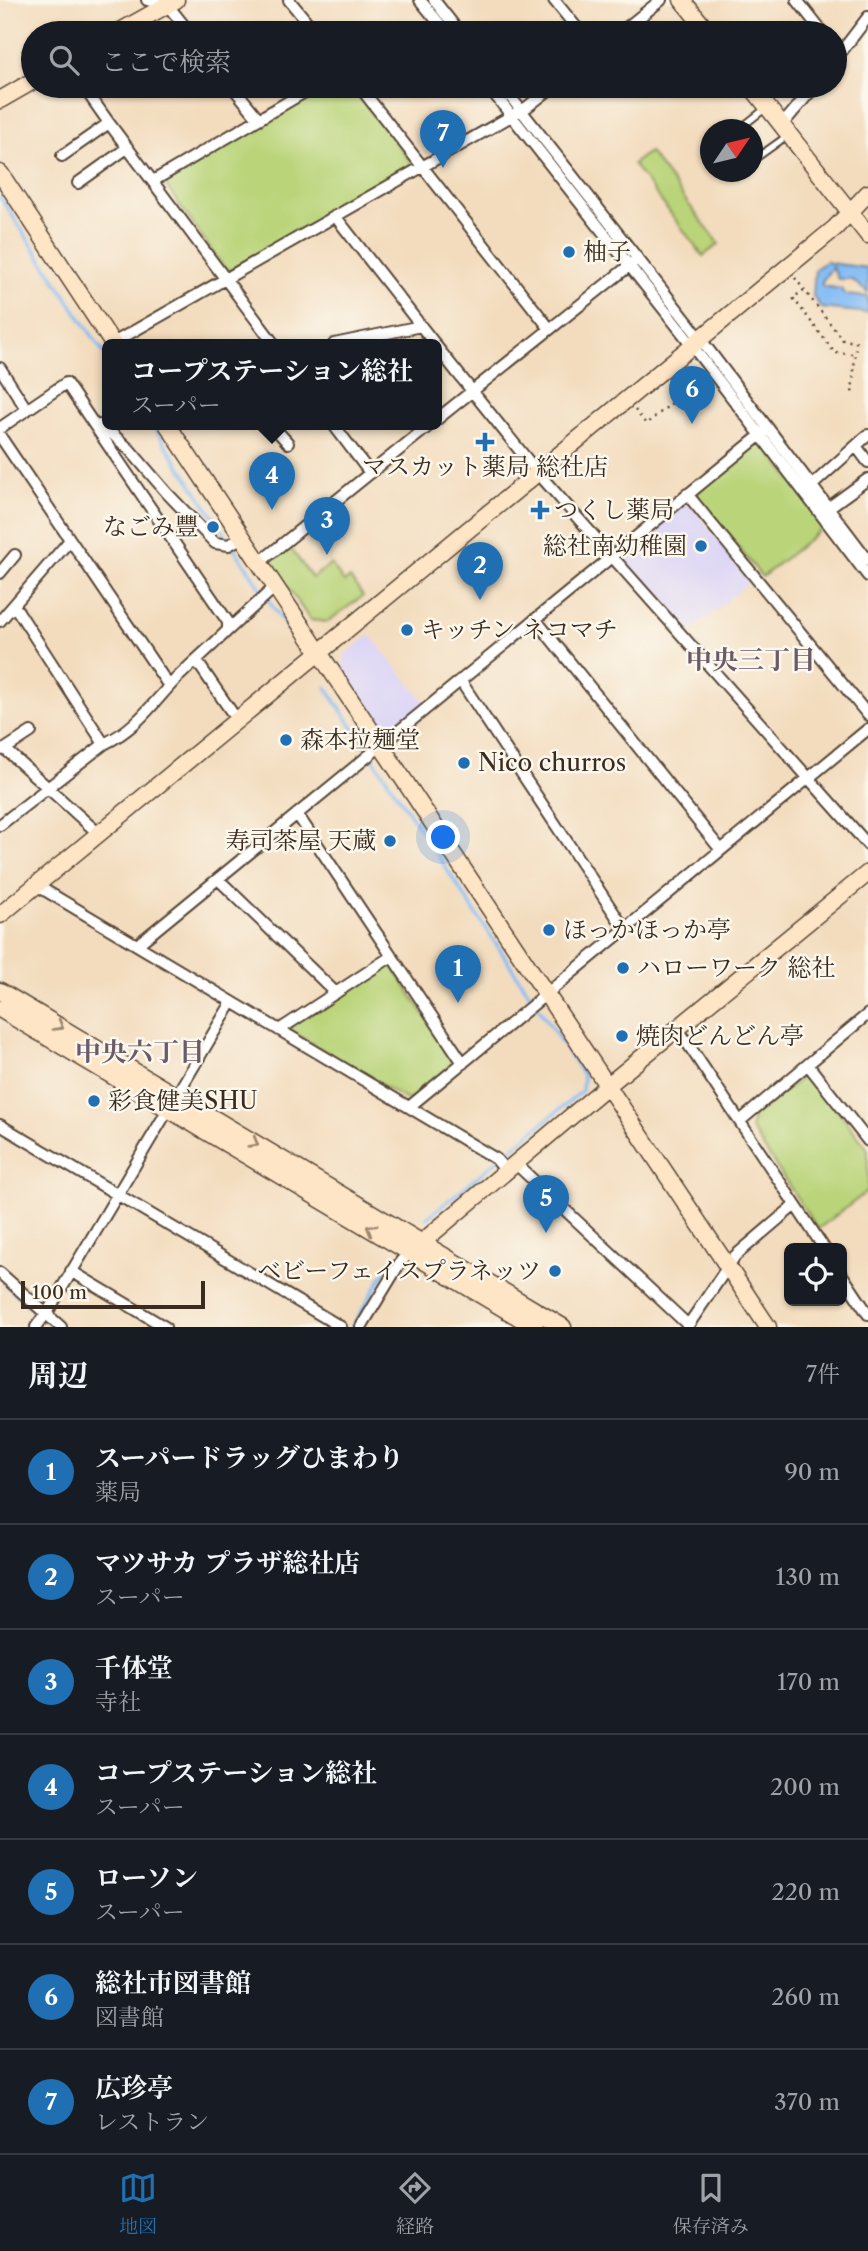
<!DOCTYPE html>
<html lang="ja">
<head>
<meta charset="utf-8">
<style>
  body { margin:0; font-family:"Libre Caslon Text","Noto Serif JP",serif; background:#242831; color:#f1f3f6 }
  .controls { position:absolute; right:21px; bottom:21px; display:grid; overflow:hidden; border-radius:10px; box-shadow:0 2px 5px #0004 }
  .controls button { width:63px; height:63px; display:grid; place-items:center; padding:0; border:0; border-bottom:2px solid #363941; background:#171b24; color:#f1f3f6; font:35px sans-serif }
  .compass { position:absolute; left:700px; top:119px; width:63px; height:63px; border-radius:50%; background:#171b24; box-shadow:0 2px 5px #0004; rotate:55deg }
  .scale { position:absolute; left:21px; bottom:18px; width:184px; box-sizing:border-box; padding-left:7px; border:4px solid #3b2a1e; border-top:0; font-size:19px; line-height:24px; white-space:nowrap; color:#3b2a1e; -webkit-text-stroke:5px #fbf7ec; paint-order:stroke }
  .you { position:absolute; left:444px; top:838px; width:24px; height:24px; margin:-18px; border:5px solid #fff; border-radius:50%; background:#1a73e8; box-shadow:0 0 0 10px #1a73e833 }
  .badge { display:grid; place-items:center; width:46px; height:46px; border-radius:50%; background:#1f6fb2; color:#fff; font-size:23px; font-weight:700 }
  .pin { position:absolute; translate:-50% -58px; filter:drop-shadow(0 2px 4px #0008) }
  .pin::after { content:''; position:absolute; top:37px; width:24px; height:21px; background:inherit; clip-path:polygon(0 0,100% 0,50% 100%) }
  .popup { position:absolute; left:102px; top:339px; width:340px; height:91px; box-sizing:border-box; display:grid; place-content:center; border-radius:10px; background:#171b24; filter:drop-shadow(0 2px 5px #0005); font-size:23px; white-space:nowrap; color:#9ea1a6 }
  .popup b { font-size:26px; color:#f1f3f6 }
  .popup::after { content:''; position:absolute; left:50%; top:100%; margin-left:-14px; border:14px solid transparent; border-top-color:#171b24 }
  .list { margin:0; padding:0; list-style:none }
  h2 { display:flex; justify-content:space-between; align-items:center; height:91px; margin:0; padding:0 28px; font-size:30px }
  h2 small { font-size:23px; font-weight:400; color:#9ea1a6 }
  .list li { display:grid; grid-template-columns:46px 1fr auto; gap:21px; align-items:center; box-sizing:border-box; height:105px; padding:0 28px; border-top:2px solid #363941 }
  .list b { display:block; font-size:26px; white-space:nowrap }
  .list p { margin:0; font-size:23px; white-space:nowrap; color:#9ea1a6 }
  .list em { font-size:23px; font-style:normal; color:#9ea1a6 }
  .icon { flex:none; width:38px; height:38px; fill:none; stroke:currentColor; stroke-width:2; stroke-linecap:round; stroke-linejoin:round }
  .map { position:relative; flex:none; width:868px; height:1327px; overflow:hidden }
  .search { position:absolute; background:#171b24; box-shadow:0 2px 5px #0004; left:21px; right:21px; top:21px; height:77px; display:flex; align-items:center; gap:18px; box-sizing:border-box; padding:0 24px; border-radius:38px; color:#9ea1a6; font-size:26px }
  .sheet { height:826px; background:#171b24 }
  nav { display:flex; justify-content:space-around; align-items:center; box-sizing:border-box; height:98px; border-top:2px solid #363941; background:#171b24; font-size:19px; color:#9ea1a6 }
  nav a { display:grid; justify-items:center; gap:4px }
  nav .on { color:#1f6fb2 }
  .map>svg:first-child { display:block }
  .built { fill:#ddd5f6 }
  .green { fill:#bad479; stroke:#7a7f4c; stroke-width:2 }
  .water { fill:#83bcf4; stroke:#5f7389; stroke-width:2 }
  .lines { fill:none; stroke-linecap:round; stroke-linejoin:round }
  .stream { stroke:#83bcf4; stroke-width:3.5 }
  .lane-casing { stroke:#574536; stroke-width:9 }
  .street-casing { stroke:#574536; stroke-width:14 }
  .secondary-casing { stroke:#574536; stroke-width:19 }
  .path { stroke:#574536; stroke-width:2.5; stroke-dasharray:2 5; stroke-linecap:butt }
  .lane { stroke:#fff; stroke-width:5 }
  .street { stroke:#fff; stroke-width:10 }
  .secondary { stroke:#fee5c5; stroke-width:16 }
  .oneway { stroke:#9c8872 }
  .poi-dot { fill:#1f6fb2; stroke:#fbf7ec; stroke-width:2.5 }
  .labels { text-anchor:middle; stroke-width:5; stroke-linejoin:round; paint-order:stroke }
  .poi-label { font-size:24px; fill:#3b2a1e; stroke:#fbf7ec; text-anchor:start }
  .neighbourhood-label { font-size:26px; font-weight:bold; fill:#6b5b69; stroke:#fbf7ec }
</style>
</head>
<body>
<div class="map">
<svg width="868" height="1327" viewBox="0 0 868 1327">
  <rect width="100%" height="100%" fill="#fbf7ec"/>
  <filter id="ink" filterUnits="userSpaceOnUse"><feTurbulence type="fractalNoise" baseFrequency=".0143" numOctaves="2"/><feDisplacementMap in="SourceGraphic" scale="14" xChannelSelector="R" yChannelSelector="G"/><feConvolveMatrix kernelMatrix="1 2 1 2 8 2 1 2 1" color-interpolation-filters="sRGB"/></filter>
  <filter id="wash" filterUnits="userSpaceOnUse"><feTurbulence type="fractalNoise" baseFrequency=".00686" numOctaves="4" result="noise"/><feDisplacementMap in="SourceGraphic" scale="28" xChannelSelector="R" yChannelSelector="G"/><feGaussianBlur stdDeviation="1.57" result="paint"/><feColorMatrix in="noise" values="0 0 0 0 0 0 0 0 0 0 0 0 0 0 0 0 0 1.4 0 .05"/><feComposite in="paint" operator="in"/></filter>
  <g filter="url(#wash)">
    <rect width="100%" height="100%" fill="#f3dcbd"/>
    <path class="built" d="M690,504L750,581L689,633L623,559L624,552L681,505Z
      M370,635L426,703L389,732L384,731L343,672L345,654Z"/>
    <path class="green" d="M327,86H351L412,163L411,167L232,270L225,269L164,183Z
      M649,152L719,244L703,256L633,164Z
      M756,443L765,445L825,526L762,577L697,497L698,491Z
      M289,546L312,578L331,564L344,582L350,578L363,596L327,622L310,620L272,564L274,557Z
      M385,963L391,964L453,1058V1064L412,1099H405L291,1031V1025Z
      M805,1075H810L868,1149V1191L818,1229L751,1129L753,1116Z"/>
    <path class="water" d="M827,261L829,263L868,268V293L851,279H838L832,267L821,283L823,286L841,289L845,295L868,297V313L821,308L813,296L815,269Z"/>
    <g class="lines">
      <path class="stream" d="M495,86L512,108
        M520,118L571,183
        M0,197L107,358
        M673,312L685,327
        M152,424L291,634
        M326,687L583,1075L582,1091L427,1218
        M7,1286L53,1327
        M352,1327L392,1260"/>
    </g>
  </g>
  <g filter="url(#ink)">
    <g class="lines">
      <defs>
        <path id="lane" d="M738,130L766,108
          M752,161L787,136"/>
        <path id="street" d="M147,0L167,5
          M289,0L316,33
          M420,0L447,33
          M434,0L460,33
          M554,0L581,33
          M797,0L823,33
          M165,2L190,33
          M620,33L661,0
          M835,60L868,17
          M83,86L109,123L274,344
          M232,86L259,119
          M359,86L550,329
          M488,86L684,335L868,576
          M502,86L689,324L868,560
          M782,125L815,86
          M62,156L109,123
          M153,181L315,86
          M78,183L127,148
          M335,216L435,344
          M113,343L527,107L554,86
          M334,344L421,326
          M436,346L537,472L868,845
          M0,368L27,410
          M436,420L634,262
          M271,424L288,443
          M333,424L370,473
          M95,426L109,431L130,450L167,493L215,543L229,545L242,537
          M0,428L66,383L95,426L101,425
          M0,436L169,686
          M856,446L868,462
          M808,489L868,435
          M687,494L868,715
          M828,508L868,479
          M259,563L431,424
          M0,573L15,555
          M14,605L104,744
          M535,619L721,850
          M0,621L70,540
          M228,630L275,587
          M196,660L237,720
          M460,680L624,928
          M5,749L31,732
          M0,750L5,749L99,834
          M297,814L463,1063
          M0,825L104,744C137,728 152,704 176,679C193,662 211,647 228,630V622L95,426
          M218,879L336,993
          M36,885L496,1159L506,1171
          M137,945L768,429
          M678,1029L824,1248
          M279,1030L392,956
          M808,1065L868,1141
          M409,1107L868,729
          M740,1121L868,1014
          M0,1125L341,1327
          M515,1163L688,1325
          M71,1271L165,1327
          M0,1273L61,1327
          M842,1275L868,1314
          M36,1327L50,1308L232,1002
          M361,1327L401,1261L410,1253
          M687,1327L735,1256L795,1205"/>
        <path id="secondary" d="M682,0L709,33
          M117,33L176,0
          M751,86L868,235
          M0,100L33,81
          M0,173L113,344
          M167,424L768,1327
          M0,915L835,228L868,193
          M0,991L563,1327
          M0,1009L535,1327
          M414,1249L607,1086L868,873"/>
      </defs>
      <use href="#lane" class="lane-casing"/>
      <use href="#street" class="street-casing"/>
      <use href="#secondary" class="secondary-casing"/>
      <path class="path" d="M738,172H749
        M795,278L843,340L856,342L852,395
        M804,290L793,298L835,353L854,354
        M635,410L646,424L704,377"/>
      <use href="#lane" class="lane"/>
      <use href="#street" class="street"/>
      <use href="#secondary" class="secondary"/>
    </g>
    <defs><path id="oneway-chevron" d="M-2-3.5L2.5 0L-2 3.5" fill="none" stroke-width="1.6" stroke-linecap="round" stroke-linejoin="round" transform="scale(1.75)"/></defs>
    <g class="oneway">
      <use href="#oneway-chevron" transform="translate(59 1026) rotate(31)"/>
      <use href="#oneway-chevron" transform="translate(254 1143) rotate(31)"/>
      <use href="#oneway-chevron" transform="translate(371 1229) rotate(-149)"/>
    </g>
  </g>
  <g class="poi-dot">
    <circle cx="569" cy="252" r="7"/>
    <path d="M481.5 431.5h7v7h7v7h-7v7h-7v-7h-7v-7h7z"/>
    <path d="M536.5 499.5h7v7h7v7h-7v7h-7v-7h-7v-7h7z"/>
    <circle cx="213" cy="527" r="7"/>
    <circle cx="701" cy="546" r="7"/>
    <circle cx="407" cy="630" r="7"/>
    <circle cx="286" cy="740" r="7"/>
    <circle cx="464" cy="763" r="7"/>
    <circle cx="390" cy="841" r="7"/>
    <circle cx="549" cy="930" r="7"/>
    <circle cx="623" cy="968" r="7"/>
    <circle cx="622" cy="1036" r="7"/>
    <circle cx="94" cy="1101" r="7"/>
    <circle cx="555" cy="1271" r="7"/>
  </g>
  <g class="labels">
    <g class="poi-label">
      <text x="583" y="260">柚子</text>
      <text x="485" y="475" text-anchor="middle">マスカット薬局 総社店</text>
      <text x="554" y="518">つくし薬局</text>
      <text x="199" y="535" text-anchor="end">なごみ豐</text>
      <text x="687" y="554" text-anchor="end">総社南幼稚園</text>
      <text x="421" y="638">キッチン ネコマチ</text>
      <text x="300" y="748">森本拉麺堂</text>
      <text x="478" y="771">Nico churros</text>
      <text x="376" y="849" text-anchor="end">寿司茶屋 天蔵</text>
      <text x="563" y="938">ほっかほっか亭</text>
      <text x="637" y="976">ハローワーク 総社</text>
      <text x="636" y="1044">焼肉どんどん亭</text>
      <text x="108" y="1109">彩食健美SHU</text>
      <text x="541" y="1279" text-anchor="end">ベビーフェイスプラネッツ</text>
    </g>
    <g class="neighbourhood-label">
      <text x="751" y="669">中央三丁目</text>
      <text x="140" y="1061">中央六丁目</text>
    </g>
  </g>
</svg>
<div class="controls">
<button><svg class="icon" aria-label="locate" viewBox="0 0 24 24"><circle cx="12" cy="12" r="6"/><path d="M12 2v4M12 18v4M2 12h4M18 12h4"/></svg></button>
</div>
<svg class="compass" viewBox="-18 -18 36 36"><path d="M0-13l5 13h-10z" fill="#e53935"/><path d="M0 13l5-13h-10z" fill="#9ea1a6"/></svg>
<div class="scale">100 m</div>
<div class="you"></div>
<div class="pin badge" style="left:458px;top:1003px">1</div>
<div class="pin badge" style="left:480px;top:600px">2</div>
<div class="pin badge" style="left:327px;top:555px">3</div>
<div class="pin badge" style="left:272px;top:510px">4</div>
<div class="popup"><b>コープステーション総社</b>スーパー</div>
<div class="pin badge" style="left:546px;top:1233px">5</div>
<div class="pin badge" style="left:692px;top:424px">6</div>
<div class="pin badge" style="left:443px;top:168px">7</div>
<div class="search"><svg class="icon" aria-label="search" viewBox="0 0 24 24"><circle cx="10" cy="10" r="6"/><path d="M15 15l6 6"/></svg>ここで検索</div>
</div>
<section class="sheet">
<h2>周辺<small>7件</small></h2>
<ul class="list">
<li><span class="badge">1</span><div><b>スーパードラッグひまわり</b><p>薬局</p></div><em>90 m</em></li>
<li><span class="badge">2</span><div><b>マツサカ プラザ総社店</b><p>スーパー</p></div><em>130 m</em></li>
<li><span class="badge">3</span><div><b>千体堂</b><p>寺社</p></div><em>170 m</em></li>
<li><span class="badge">4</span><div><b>コープステーション総社</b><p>スーパー</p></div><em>200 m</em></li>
<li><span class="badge">5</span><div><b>ローソン</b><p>スーパー</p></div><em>220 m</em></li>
<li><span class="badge">6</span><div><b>総社市図書館</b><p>図書館</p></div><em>260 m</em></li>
<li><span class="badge">7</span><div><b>広珍亭</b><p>レストラン</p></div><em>370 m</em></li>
</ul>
</section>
<nav>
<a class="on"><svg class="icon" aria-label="map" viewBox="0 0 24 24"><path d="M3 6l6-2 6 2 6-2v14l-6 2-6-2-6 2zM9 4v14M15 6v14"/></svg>地図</a>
<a><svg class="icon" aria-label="directions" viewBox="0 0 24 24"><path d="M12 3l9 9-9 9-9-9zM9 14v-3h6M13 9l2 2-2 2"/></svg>経路</a>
<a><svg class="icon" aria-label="saved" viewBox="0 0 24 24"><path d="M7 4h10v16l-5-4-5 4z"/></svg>保存済み</a>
</nav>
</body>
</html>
